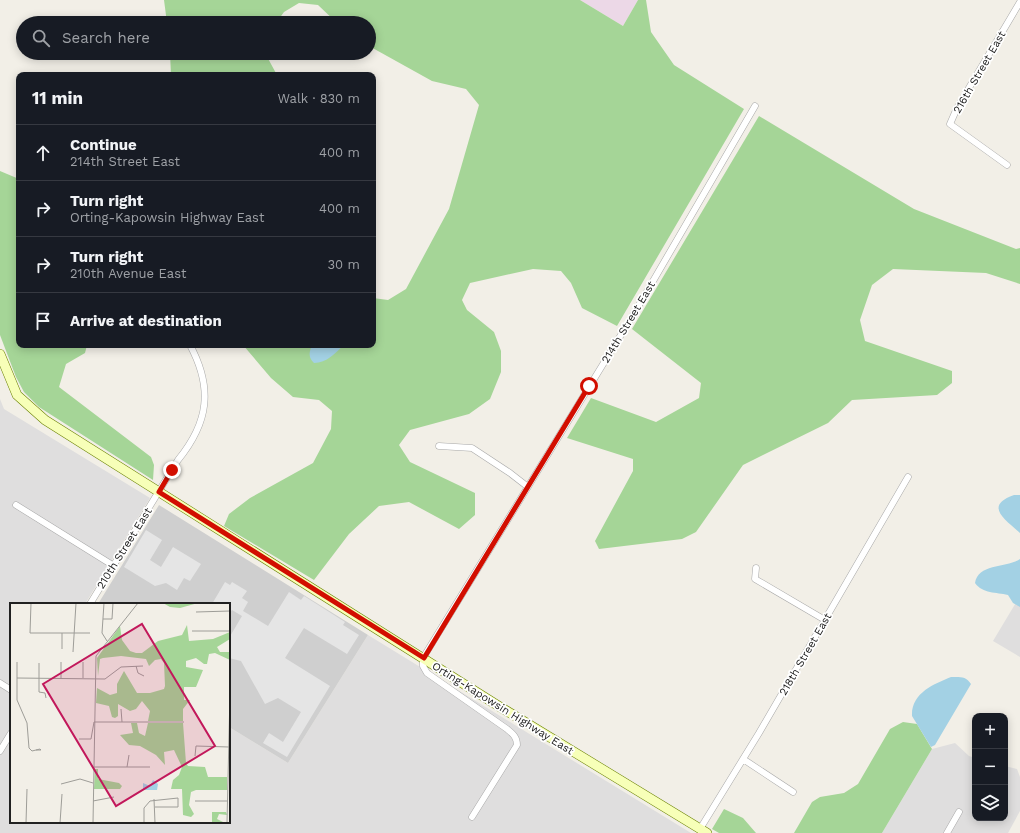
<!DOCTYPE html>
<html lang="en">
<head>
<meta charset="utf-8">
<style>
  body { margin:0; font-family:"Work Sans",sans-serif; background:#242831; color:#f1f3f6 }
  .controls { position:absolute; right:12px; bottom:12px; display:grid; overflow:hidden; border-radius:8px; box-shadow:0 2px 10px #0003 }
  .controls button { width:36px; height:36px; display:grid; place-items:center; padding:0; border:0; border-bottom:1px solid #363941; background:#171b24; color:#f1f3f6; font:20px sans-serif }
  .stop { position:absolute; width:12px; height:12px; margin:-9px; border:3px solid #d20e00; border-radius:50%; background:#fff }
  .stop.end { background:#d20e00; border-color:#fff; box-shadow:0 1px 4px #0008 }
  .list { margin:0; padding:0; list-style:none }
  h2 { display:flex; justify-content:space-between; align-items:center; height:52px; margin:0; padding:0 16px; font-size:17px }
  h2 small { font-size:13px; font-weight:400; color:#9ea1a6 }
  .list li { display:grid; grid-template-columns:26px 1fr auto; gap:12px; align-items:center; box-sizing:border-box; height:56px; padding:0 16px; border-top:1px solid #363941 }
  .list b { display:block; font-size:15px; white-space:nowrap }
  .list p { margin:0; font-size:13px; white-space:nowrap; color:#9ea1a6 }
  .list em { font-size:13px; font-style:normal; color:#9ea1a6 }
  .icon { flex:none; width:22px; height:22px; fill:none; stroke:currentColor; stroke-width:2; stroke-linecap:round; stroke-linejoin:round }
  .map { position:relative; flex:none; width:1020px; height:833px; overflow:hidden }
  .search { position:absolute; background:#171b24; box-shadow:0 2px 10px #0003; left:16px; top:16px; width:360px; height:44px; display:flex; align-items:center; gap:10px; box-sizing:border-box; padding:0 14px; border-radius:22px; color:#9ea1a6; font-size:15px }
  .panel { position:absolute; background:#171b24; box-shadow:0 2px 10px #0003; left:16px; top:72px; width:360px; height:276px; border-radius:8px }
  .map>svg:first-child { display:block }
  .residential { fill:#dfdede }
  .industrial { fill:#ecd8e7 }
  .religious { fill:#cfcfcf }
  .forest { fill:#a5d597 }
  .parking { fill:#e5e5e5 }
  .water { fill:#a3d1e4 }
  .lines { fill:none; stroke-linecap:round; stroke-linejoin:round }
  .minor-casing { stroke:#a8a8a8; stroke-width:7 }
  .secondary-casing { stroke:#698000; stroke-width:10 }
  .minor { stroke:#fff; stroke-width:6 }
  .secondary { stroke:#f7ffb8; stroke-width:9 }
  .route { stroke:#d20e00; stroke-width:5 }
  .labels { text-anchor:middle; stroke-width:3.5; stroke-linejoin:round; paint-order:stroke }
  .street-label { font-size:11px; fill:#212121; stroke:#fff }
  .inset-road { fill:none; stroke:#9e9d98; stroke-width:1 }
  .view { fill:#c2185b; fill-opacity:0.15; stroke:#c2185b; stroke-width:2 }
  .inset-edge { fill:none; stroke:#212121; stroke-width:2 }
</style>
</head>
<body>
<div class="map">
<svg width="1020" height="833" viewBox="0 0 1020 833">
  <rect width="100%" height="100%" fill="#f2efe7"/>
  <path class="residential" d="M0,399L4,409L150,498L85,604H11V822H229V727L288,763L368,635L691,833H0Z
    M1020,596V657L993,641Z
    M955,743L969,756L975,758V818H1005V766L1017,769L1020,777V811L1008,833H882L932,749Z"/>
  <path class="industrial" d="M580,0H638L623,26Z"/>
  <path class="religious" d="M159,505L368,635L288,763L229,727V604H98Z"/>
  <path class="forest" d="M164,0H580L623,26L638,0H646L651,32L674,65L744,109L617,326L582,308L571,283L561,271L533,269L470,283L462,300L467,310L494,332L501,351V372L490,399L469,414L410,430L399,445L410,462L475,493V515L459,529L409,502L379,506L349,534L314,580L224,526L229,514L250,498L313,463L331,429L332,411L319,400L293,397L271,378L243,345H373V298L388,300L406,289L449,209L479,105L466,89L432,81L369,46V23H337L318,5L299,3L284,12L276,23H167Z
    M170,53H265L277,75H171Z
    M759,116L914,209L1016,249L1020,248V284L986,273L893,269L872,285L860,320L865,341L952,371V383L937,395L852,400L828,423L743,465L696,532L682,539L599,549L595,541L633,471V459L567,438L591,398L656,422L699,398L701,383L632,329Z
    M0,171L19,179V345H87L85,353L66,364L59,387L151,457L154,465L153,480L39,407L24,392L16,377L0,335Z
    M903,722L917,724L932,749L882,833H794L812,802L820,797L844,793L858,784L890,729Z
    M724,809L743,818L756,833H719L712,829Z"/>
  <path class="parking" d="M146,530L162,540L150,560L161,567L173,547L201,564L190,581L184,578L177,590L166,583L155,586L124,567Z
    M225,582L230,585L232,582L247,591L242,598L248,602L243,611L268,626L289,592L301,600L304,596L345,622L343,625L359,635L347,654L304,628L285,658L330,686L287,757L263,743L269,733L283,742L301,712L278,698L265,704L241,661L229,658V638L242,616L232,610L229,613V604H212Z"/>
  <path class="water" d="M312,345H344C335,353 327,363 314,363C308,357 309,353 312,345Z
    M1014,495H1020V533C1006,520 983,506 1014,495Z
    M1020,559V607L1013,603L1008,595C996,592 983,594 975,583C978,563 1007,568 1020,559Z
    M951,677C960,677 966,676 971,684L935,745L931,747L912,716C911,693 934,684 951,677Z"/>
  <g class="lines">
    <defs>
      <path id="minor" d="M1007,165L950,124L957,108L1020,2
        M439,446L472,448L510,473L528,487
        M16,505L114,566
        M756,568L755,579L825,620
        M90,604L178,460C209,422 213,388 190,345
        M0,683L11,690
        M0,751L11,733
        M743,759L793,792
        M472,817L517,745C517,737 513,734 507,729L427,673L423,666V658L635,312L755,106
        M700,829L759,733L908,477
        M947,833L959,812"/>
      <path id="secondary" d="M0,354L17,395L45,420L497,705L707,833"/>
    </defs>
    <use href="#minor" class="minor-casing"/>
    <use href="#secondary" class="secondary-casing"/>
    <use href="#minor" class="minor"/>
    <use href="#secondary" class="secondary"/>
  </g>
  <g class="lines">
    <path class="route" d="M172,470L159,492L424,658L589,386"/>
  </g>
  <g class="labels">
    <g class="street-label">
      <text transform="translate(979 72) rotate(-60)" y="4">216th Street East</text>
      <text transform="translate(628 322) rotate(-59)" y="4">214th Street East</text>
      <text transform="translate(124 548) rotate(-58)" y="4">210th Street East</text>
      <text transform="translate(805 654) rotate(-60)" y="4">218th Street East</text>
      <text transform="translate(503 708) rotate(32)" y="4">Orting-Kapowsin Highway East</text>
    </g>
  </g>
  <g transform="translate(10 603)">
    <rect width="220" height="220" fill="#f2efe7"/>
    <path d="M153,0H188L170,5L160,4ZM177,22L179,38L203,36L220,29V36L207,44L210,49H220V57L205,50L199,51L197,61H194L186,55L176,58V64L193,67L186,84H174V97H180L173,106V118H138L140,108L132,98L126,106L120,108L108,101V113L105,115L102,114L99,103L86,100L87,85L100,92L107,90V81L114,68L127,90H140L154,86L155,83L154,60L151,56L145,57L139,63L136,56L111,53L93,55L90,56L88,73L87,55L110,23L112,37L120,48L126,50H132L148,38L172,32ZM121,120H127L129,130L135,133L138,120H173L176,160L178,163L195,164L198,174H217V187H186L181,189L179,202L184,211L181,214L173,212L172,186H161L163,177L169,172L172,164L164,147L154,149L155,162L146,152L130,143L119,142L110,132L123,130ZM85,166H88V176L109,180L112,183L110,186H84ZM202,209H216L217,212L209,211L207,216L215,220H202Z" fill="#a5d597"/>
    <path d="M143,177L148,181L147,187H133V180L140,183Z" fill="#a3d1e4"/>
    <path class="inset-road" d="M21,0L20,30H80M94,0L92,30L97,38M186,9L220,8M93,16H102L103,0M182,28H220M52,46V30M63,49L66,0M7,59V97L17,120L19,145L22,148L30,146L31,147H26M51,59V75M29,60V89L35,90L36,95M126,63L128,70L134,73M7,75L95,76L111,64L133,63M73,75V59M111,106L112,119M69,136H81L84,119H174M185,153L186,143L219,144M84,164H140M117,164L119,152M51,181L70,176L83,180M144,196L145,220M83,198L104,194M185,198H218M16,220L17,186M50,220L52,191M83,220L86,53L128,0M134,220V205L140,198L168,195V204H145M217,220L220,90"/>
    <path class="view" d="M132,21L205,143L106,203L33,81Z"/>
    <rect width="220" height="220" class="inset-edge"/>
  </g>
</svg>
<div class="controls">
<button>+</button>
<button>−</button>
<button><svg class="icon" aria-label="layers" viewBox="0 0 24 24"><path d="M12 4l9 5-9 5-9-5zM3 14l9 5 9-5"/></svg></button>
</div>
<div class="stop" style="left:589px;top:386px"></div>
<div class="stop end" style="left:172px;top:470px"></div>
<div class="search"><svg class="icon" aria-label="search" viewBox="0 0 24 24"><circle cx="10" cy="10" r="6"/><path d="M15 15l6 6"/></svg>Search here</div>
<section class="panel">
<h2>11 min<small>Walk · 830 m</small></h2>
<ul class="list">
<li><svg class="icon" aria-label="ahead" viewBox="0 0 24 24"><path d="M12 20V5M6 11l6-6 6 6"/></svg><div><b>Continue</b><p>214th Street East</p></div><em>400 m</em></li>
<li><svg class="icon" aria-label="right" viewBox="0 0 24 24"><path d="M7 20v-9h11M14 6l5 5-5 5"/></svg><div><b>Turn right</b><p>Orting-Kapowsin Highway East</p></div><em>400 m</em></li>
<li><svg class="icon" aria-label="right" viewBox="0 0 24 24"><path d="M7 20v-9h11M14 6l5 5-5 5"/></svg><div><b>Turn right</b><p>210th Avenue East</p></div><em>30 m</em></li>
<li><svg class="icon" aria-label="arrive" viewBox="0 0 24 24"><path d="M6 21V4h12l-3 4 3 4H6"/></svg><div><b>Arrive at destination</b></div></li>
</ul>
</section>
</div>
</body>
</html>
